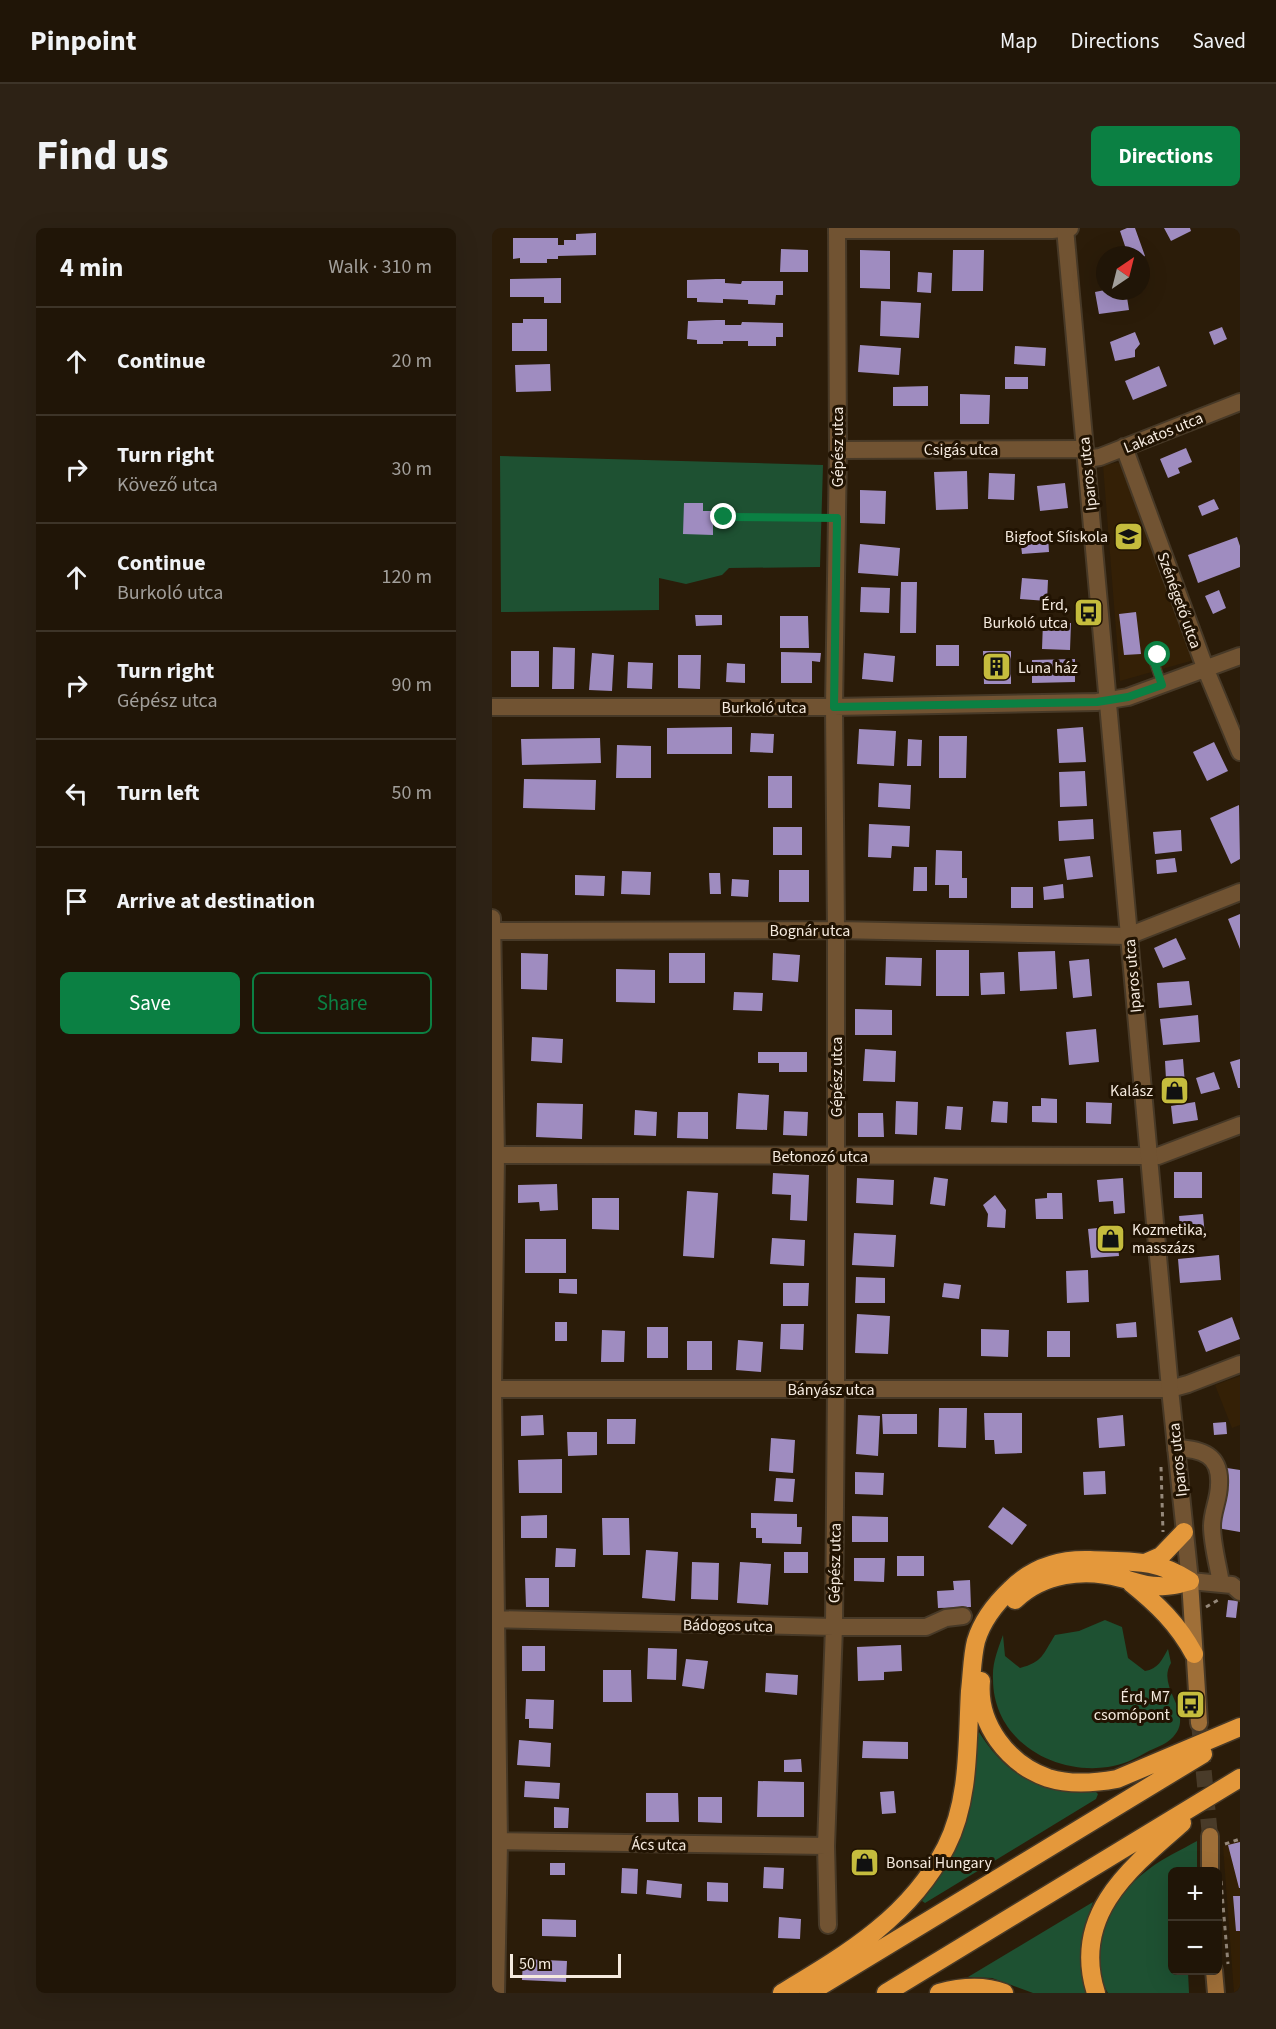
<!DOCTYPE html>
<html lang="en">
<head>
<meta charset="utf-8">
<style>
  body { margin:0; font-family:"Source Sans 3",sans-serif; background:#2d2215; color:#f1f3f6 }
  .controls { position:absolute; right:18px; bottom:18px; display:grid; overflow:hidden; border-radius:9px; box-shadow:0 6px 24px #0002 }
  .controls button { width:54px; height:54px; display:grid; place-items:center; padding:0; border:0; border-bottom:2px solid #3d3428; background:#201507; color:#f1f3f6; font:30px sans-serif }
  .compass { position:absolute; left:604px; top:18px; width:54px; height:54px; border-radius:50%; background:#201507; box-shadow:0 6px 24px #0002; rotate:35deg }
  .scale { position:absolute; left:18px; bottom:15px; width:111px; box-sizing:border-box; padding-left:6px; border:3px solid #f5eadf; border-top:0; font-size:16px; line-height:21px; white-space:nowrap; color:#f5eadf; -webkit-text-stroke:4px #211302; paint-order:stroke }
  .stop { position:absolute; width:18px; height:18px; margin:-14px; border:4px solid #0b8043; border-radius:50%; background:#fff }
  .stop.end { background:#0b8043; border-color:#fff; box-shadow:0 2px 6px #0008 }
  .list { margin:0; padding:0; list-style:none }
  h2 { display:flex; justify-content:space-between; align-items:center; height:78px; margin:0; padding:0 24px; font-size:26px }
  h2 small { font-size:20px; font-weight:400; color:#a29f9b }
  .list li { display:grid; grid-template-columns:39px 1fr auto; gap:18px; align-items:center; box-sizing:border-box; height:108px; padding:0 24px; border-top:2px solid #3d3428 }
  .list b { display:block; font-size:22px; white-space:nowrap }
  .list p { margin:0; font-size:20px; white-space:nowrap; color:#a29f9b }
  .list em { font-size:20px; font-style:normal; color:#a29f9b }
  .actions { display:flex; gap:12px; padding:18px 24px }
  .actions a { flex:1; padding:14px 0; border:2px solid #0b8043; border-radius:9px; text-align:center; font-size:21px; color:#0b8043 }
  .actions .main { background:#0b8043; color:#fff }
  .icon { flex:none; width:33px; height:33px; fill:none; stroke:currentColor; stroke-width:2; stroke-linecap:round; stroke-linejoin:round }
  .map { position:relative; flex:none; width:748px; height:1765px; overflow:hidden; border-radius:9px }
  header { display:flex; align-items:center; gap:36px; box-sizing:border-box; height:84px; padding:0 30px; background:#201507; border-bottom:2px solid #3d3428 }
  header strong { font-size:28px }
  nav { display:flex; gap:33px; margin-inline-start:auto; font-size:21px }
  .intro { display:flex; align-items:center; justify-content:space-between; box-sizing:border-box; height:144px; padding:0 36px }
  h1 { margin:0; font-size:42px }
  .button { padding:15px 27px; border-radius:9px; background:#0b8043; color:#fff; font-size:21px; font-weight:700 }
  main { display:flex; gap:36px; padding:0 36px }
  aside { flex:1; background:#201507; border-radius:9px; box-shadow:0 6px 24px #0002 }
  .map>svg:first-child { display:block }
  .built { fill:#342006 }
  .green { fill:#1e5132 }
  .building { fill:#9f8cc0 }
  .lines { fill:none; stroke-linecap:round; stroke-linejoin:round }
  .secondary-tunnel { stroke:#493b29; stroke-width:16; stroke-dasharray:16 8; stroke-linecap:butt }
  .service-casing { stroke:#473927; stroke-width:11 }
  .minor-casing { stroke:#473927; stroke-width:20 }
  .tertiary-casing { stroke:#473927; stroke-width:20 }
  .secondary-casing { stroke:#473927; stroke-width:20 }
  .motorway-casing { stroke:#473927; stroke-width:21 }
  .path { stroke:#95887a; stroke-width:3; stroke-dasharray:4.5 4.5; stroke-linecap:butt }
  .service { stroke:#715332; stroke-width:8 }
  .minor { stroke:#715332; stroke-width:16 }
  .tertiary { stroke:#715332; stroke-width:16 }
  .secondary { stroke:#9f6f38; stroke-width:16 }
  .motorway { stroke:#e4983b; stroke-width:18 }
  .route { stroke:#0b8043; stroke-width:8 }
  .labels { text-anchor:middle; stroke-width:6; stroke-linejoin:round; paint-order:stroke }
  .street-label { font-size:16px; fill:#f5eadf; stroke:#211302 }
  .poi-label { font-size:16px; fill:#f5eadf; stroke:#211302; text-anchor:end }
</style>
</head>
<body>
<header>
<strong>Pinpoint</strong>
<nav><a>Map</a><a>Directions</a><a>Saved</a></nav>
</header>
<div class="intro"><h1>Find us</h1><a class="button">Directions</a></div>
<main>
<aside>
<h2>4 min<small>Walk · 310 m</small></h2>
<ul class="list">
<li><svg class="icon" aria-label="ahead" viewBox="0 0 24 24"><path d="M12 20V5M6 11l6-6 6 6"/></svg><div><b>Continue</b></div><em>20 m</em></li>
<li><svg class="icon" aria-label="right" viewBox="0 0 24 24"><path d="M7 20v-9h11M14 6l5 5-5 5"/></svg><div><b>Turn right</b><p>Kövező utca</p></div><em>30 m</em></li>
<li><svg class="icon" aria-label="ahead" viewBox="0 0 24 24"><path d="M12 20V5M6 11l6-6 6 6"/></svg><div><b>Continue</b><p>Burkoló utca</p></div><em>120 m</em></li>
<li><svg class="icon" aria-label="right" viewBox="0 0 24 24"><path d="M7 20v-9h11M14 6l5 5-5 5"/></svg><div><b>Turn right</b><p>Gépész utca</p></div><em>90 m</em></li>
<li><svg class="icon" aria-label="left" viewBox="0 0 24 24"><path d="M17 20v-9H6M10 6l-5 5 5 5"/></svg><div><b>Turn left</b></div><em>50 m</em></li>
<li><svg class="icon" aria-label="arrive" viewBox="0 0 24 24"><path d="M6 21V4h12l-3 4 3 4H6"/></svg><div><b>Arrive at destination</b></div></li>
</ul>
<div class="actions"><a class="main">Save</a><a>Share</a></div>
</aside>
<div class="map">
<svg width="748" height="1765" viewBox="0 0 748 1765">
  <rect width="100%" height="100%" fill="#2b1c09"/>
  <path class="built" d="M629,234L702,432L628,453L611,237Z
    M748,1148V1197L740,1200L723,1157Z
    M748,1612V1765H742L731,1618Z"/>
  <path class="green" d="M8,228L331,237L328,339L237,340L230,347L194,356L167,350V382L9,384Z
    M613,1392L630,1399L636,1430L653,1443C666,1441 670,1432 676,1421L679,1435C663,1461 706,1486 679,1511C673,1517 662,1520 655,1524C643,1531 630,1537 616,1539C561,1547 501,1512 501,1451C500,1435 506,1421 511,1407L513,1428L528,1440C551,1434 551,1426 563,1407L587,1403Z
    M487,1504C515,1549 550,1566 603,1563L606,1566L604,1571L433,1675L430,1673L447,1649L484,1509Z
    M705,1613V1643L680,1644V1742L696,1743L697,1765H616C600,1739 605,1697 623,1673C633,1661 645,1650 657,1641C671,1630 689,1622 705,1613Z
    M601,1674C588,1711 590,1727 596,1765H541L500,1750L476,1749Z"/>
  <path class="building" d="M635,0H643L653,28L649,30V27H636L628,3Z
    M672,0H698L699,3L679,13Z
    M104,5V27L66,28V31H55V35H28V30L21,31V10H66V17H72V12H84V6Z
    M289,21L316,22V44H288Z
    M368,22L398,23V61L368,60Z
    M461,22H492L491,63H460Z
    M426,44L440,45L439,65L425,64Z
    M69,50V75H52V69H18V51Z
    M224,51H233V55L249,56L250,53H291V67H284L283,77L256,76V72L231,71V75L205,74V70H195V52Z
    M613,62L634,63L637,82L607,86L603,64Z
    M389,73L429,75L427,110L388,108Z
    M31,91H55V123H20V95H31Z
    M224,92H233V97H249L250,94L291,95V109H284V118H256V113H231V116H205V112L195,111L196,93Z
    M730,99L735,111L722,117L717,104Z
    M643,104L648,116L643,122V129L623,133L618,114Z
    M368,117L409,120L407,147L366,144Z
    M523,118L554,120L553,138L522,136Z
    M58,136L59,163L24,164L23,137Z
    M667,138L675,158L641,172L633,153Z
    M513,149H536V161H513Z
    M436,158V178H401V159Z
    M468,166L498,167L497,196H468Z
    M694,220L700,234L686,240L688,245L676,250L668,231Z
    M475,243L476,281L444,282L442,244Z
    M497,245L523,246L522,272L496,271Z
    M573,255L576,280L548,283L545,258Z
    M368,262L394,263L393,296L368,295Z
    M722,271L727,281L710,288L706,278Z
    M192,275H211V283H221V307L191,306Z
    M556,307L557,324L530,326L528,308Z
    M745,309L748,318V339L706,355L696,327Z
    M368,316L408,320L406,348L366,345Z
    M530,350L556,352L555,373L528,371Z
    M409,354H425L424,405H408Z
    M369,359L398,360L397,385L368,384Z
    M727,362L734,380L721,386L713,368Z
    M644,384L649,426L632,427L627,386Z
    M203,387H230V397L204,398Z
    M288,388H316L317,420H288Z
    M551,394L579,395L578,422L550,421Z
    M444,417H467V438H444Z
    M61,419L83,420L82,461H60Z
    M19,423H47V459H19Z
    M491,423H519V456H492Z
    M289,424L329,425L328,434L320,433V455H289Z
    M100,425L122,427L120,463L97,462Z
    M372,425L403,428L401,454L370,451Z
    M186,427H209L208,461L186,460Z
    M583,431V454L540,455V432Z
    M136,434L161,435L160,461L135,460Z
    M235,435L253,436V455L234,454Z
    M240,499V526H175V500Z
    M591,499L594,534L567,535L565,501Z
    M367,501L404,503L402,538L365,536Z
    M259,505L282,506L281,525L258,524Z
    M447,508H475L474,550H447Z
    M108,510L109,535L30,537L29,511Z
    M416,511L430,512L429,538H415Z
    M722,514L736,543L715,553L701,524Z
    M125,517L159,518V550H124Z
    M593,543L595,578L568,579L567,544Z
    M276,548H300V580H276Z
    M32,551L104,552L103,582L31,580Z
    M387,555L419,557L418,581L386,579Z
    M747,577L748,631L739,636L718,590Z
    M601,591L602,611L567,613L566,593Z
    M377,596L418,598L417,619L400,618L399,630L376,629Z
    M281,599H310V627H281Z
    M689,602L690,623L663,626L661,604Z
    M444,622L470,623V650H475V670H457V657H443Z
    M598,628L601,649L575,652L572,631Z
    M683,630L685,644L665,646L664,632Z
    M422,639H435V663H421Z
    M287,642H317V674H287Z
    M130,643L159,644L158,667L129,666Z
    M217,645H228L229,666H218Z
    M83,647L113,648L112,668L83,667Z
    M240,651L257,652L256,669L239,668Z
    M571,656L572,670L552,672L551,659Z
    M519,659H541V680H519Z
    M748,686V721L736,691Z
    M684,710L694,731L671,740L662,720Z
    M444,722H477V768H444Z
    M563,723L565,761L528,763L526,724Z
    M29,725L56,726L55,762L29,761Z
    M177,725H213V755H177Z
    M281,725L308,727L306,754L280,752Z
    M394,729L430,730L429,758L393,757Z
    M597,731L600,768L581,770L577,733Z
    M124,741L163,742V775L124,774Z
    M512,744L513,766L489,767L488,745Z
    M697,753L700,777L667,780L665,755Z
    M242,764L271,765L270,783L241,782Z
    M363,781L400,782V807H363Z
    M706,787L708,814L671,817L668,791Z
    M604,801L607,834L577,837L574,804Z
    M40,809L71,811L70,835L39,833Z
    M373,821L404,823L403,854L371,853Z
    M266,824H315V844H287V835H266Z
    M691,831L694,869L675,870L673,833Z
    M748,831V860H746L738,834Z
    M722,844L728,861L709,866L704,850Z
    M246,865L277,867L275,902L244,901Z
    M549,870L565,871V895L540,894V878H549Z
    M404,873L426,874L425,907L403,906Z
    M501,873L516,874L515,895L499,894Z
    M594,874L620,875L619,896L594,895Z
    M703,874L706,892L681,896L679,878Z
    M45,875L91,876L90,911L44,909Z
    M455,878L471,879L469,902L453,901Z
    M143,882L165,884L164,908L142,907Z
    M292,883L316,884L315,908L291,907Z
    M186,884H216V911L185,910Z
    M366,885H391L392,909H366Z
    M682,944H710V970H682Z
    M281,945L317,947L315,993L298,992L299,967L280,966Z
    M442,949L456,951L453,978L438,976Z
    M365,950L402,952L401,977L364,975Z
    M631,950L633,985L622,986L621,973L607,974L605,952Z
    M65,956L66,982L48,983L47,974L26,975V957Z
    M195,963L226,965L222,1030L191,1028Z
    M555,965H570L571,991H544L543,971L555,970Z
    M503,967L514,982L513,1000L495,999L496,986L491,977Z
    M100,970H127V1002L100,1001Z
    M711,986L713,1008L689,1010L687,988Z
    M624,998L627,1028L599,1030L596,1001Z
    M362,1005L404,1007L402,1039L360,1037Z
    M280,1010L313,1012L312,1038L278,1036Z
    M33,1011H74V1045H33Z
    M727,1027L729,1052L688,1055L686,1031Z
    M596,1042L597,1074L575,1075L574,1043Z
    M364,1049L393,1050V1075H363Z
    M67,1051H85V1066L67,1065Z
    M291,1055H317L316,1078H291Z
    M452,1055L469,1057L467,1071L450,1069Z
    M365,1086L398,1088L396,1126L363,1125Z
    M740,1089L748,1111L714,1124L706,1103Z
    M63,1094H75V1113H63Z
    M644,1094L645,1109L625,1110L624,1096Z
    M289,1096H312L311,1122L288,1121Z
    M155,1099H176V1130H155Z
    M489,1101L517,1102L516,1129L489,1128Z
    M110,1102L133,1103L132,1134H109Z
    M555,1103H578V1129H555Z
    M246,1112L271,1114L269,1144L244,1142Z
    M195,1113H220V1142H195Z
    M447,1180H475L474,1220L446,1219Z
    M492,1185H530V1225L503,1226L502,1212H493Z
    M390,1186H425V1206H391Z
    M51,1187L52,1207L29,1208V1188Z
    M366,1187L388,1188L386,1228L364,1226Z
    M631,1187L633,1218L607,1220L605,1190Z
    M115,1191H144L143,1216H115Z
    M734,1194L735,1206L722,1207L721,1195Z
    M75,1204H105V1227L76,1228Z
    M279,1210L303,1212L301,1245L277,1243Z
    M70,1231V1265H27L26,1232Z
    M735,1240L748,1242V1304L725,1300Z
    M613,1243L614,1266L592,1267L591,1244Z
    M363,1244L392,1245L391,1267L363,1266Z
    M284,1250L303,1251L301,1274L282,1273Z
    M511,1279L535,1297L520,1317L496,1299Z
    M259,1285L305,1286V1299H310L309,1316L270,1315V1310H264V1300H259Z
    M55,1287V1310H29V1288Z
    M360,1288L396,1289V1314H360Z
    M110,1290H137L138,1327H111Z
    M64,1320L84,1321L83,1339H63Z
    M154,1322L186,1324L183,1373L150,1370Z
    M292,1324H316V1345H292Z
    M405,1328H432V1348H405Z
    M362,1330H393L392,1354L362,1353Z
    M200,1334L227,1335L226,1372L199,1371Z
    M248,1334L279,1336L276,1377L245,1375Z
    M33,1350H57V1379H34Z
    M478,1352L479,1379L446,1380L445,1363L462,1362L461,1353Z
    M736,1372L746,1373L744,1390L734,1389Z
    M409,1417L410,1443L392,1444V1452L366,1453L365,1419Z
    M30,1418H53V1443H30Z
    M156,1420L185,1421L184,1452L155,1451Z
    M194,1431L216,1433L212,1461L190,1458Z
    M111,1442H139L140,1474H111Z
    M274,1445L306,1447L305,1467L273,1464Z
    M34,1471L62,1472L61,1501L37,1500V1491H33Z
    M27,1512L59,1515L58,1539L25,1537Z
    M371,1513L416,1514V1531L370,1530Z
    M309,1531L310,1544H292V1532Z
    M33,1553L68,1555L67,1571L32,1569Z
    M266,1553L312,1554V1589H265Z
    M402,1563L404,1585L390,1586L388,1564Z
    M154,1565H186L187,1594H154Z
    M206,1569H230V1595L206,1594Z
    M62,1579L77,1580L76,1600H62Z
    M748,1614V1660H747L736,1617Z
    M58,1635H73V1647H58Z
    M272,1639L292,1640L291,1661L271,1660Z
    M130,1640L146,1641L145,1666L129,1665Z
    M155,1652L190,1656L189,1670L154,1666Z
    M215,1654L236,1655V1674L215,1673Z
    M741,1668H748V1703H744Z
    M287,1689L309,1691L308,1711L286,1710Z
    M50,1691L84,1692V1709L50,1708Z
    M31,1731L75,1733L74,1754L30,1752Z"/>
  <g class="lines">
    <path class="secondary-tunnel" d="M707,1495L718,1608"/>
    <defs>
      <path id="service" d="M666,427L660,428L670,457"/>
      <path id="minor" d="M345,2H560L578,0
        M632,219L714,442L748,524
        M346,222L592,221
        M594,231L608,229L748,174
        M0,479H342L605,474L636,469L748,428
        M0,690L4,928L1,1161L7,1615L4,1765
        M0,703L344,702L636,708L748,664
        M0,927L666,928L748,897
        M0,1161H678L696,1156L748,1136
        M684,1220C710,1221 729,1227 727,1257C727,1271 720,1284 720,1298C720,1316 726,1337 729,1355
        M698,1353L740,1357L748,1364
        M0,1391L342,1399H434L454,1390L471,1388
        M0,1613L334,1618
        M336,1697L334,1618L342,1399L344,1161V702L342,479L346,222L345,0"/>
      <path id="tertiary" d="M573,0L678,1161L698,1353"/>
      <path id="secondary" d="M698,1353L707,1495
        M718,1608V1644
        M722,1742L724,1765"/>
      <path id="motorway" d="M653,1335L669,1328L692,1304
        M639,1355C665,1376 686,1396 702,1426
        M523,1372C551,1345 592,1340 629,1350C641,1353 653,1358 666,1358C677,1359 687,1356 698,1353
        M489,1453C485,1496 516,1536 556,1550C578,1557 603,1555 625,1551L748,1499
        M290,1765C355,1726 418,1689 454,1619C478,1572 475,1515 478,1463C480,1447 480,1429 484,1413C490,1393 504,1375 519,1361C541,1339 568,1331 598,1332C638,1334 663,1330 698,1353
        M317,1765L711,1526
        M394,1765L748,1550
        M447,1765C469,1759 491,1757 512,1765
        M604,1765C579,1687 638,1640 690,1595"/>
    </defs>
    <use href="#service" class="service-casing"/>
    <use href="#minor" class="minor-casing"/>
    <use href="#tertiary" class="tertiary-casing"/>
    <use href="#secondary" class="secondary-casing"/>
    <use href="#motorway" class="motorway-casing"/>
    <path class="path" d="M232,289L331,290
      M669,1239L671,1304
      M714,1379L726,1372
      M733,1616L748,1611
      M729,1653L736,1736"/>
    <use href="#service" class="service"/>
    <use href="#minor" class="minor"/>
    <use href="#tertiary" class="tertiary"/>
    <use href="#secondary" class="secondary"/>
    <use href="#motorway" class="motorway"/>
  </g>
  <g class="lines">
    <path class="route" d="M232,289L345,290L342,479L605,474L636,469L670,457L660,428L666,427"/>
  </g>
  <defs>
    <symbol id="school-square" viewBox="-11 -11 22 22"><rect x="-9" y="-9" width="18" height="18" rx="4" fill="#c5bc3d" stroke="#211302"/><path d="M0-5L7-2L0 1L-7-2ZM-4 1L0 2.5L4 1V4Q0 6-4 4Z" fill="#111"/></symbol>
    <symbol id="bus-square" viewBox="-11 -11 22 22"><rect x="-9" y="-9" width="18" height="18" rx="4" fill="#c5bc3d" stroke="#211302"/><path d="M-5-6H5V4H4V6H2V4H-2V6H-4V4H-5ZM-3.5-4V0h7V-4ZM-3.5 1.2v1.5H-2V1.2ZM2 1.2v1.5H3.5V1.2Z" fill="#111"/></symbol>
    <symbol id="building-square" viewBox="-11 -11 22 22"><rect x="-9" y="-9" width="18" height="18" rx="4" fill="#c5bc3d" stroke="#211302"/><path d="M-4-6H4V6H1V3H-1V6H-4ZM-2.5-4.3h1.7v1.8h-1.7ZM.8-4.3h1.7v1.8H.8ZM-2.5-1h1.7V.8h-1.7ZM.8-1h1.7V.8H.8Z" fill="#111"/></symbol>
    <symbol id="shop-square" viewBox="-11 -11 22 22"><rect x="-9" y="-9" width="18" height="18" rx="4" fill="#c5bc3d" stroke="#211302"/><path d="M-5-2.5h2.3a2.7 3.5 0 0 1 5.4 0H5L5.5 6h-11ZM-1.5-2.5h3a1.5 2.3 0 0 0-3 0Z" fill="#111"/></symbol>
  </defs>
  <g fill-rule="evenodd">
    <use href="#school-square" x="620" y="292" width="33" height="33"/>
    <use href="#bus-square" x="580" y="368" width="33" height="33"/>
    <use href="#building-square" x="488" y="422" width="33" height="33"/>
    <use href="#shop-square" x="666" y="846" width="33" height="33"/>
    <use href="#shop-square" x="602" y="994" width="33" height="33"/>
    <use href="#bus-square" x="682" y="1460" width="33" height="33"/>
    <use href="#shop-square" x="356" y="1618" width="33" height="33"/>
  </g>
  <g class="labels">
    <g class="street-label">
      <text transform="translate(671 204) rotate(-22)" y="6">Lakatos utca</text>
      <text transform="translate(345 219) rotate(-90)" y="6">Gépész utca</text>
      <text x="469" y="227">Csigás utca</text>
      <text transform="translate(595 246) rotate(-96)" y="6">Iparos utca</text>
      <text transform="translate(688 372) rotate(70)" y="6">Szénégető utca</text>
      <text x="272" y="485">Burkoló utca</text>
      <text x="318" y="708">Bognár utca</text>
      <text transform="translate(640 748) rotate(-95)" y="6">Iparos utca</text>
      <text transform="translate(344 849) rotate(-90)" y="6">Gépész utca</text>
      <text x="328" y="934">Betonozó utca</text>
      <text x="339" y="1167">Bányász utca</text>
      <text transform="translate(685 1232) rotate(-96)" y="6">Iparos utca</text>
      <text transform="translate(342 1335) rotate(-89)" y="6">Gépész utca</text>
      <text transform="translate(236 1397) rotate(1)" y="6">Bádogos utca</text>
      <text transform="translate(167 1616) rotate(1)" y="6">Ács utca</text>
    </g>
    <g class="poi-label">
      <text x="616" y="314">Bigfoot Síiskola</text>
      <text x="576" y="382">Érd,<tspan x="576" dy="18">Burkoló utca</tspan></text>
      <text x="526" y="445" text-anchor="start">Luna ház</text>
      <text x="661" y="868">Kalász</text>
      <text x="640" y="1007" text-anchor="start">Kozmetika,<tspan x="640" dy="18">masszázs</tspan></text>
      <text x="678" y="1474">Érd, M7<tspan x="678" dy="18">csomópont</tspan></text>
      <text x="394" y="1640" text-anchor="start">Bonsai Hungary</text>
    </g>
  </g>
</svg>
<div class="controls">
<button>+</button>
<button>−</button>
</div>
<svg class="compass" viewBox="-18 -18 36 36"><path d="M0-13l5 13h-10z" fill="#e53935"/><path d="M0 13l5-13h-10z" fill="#a29f9b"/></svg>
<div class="scale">50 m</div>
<div class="stop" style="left:666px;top:427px"></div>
<div class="stop end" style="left:232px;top:289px"></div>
</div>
</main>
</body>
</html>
